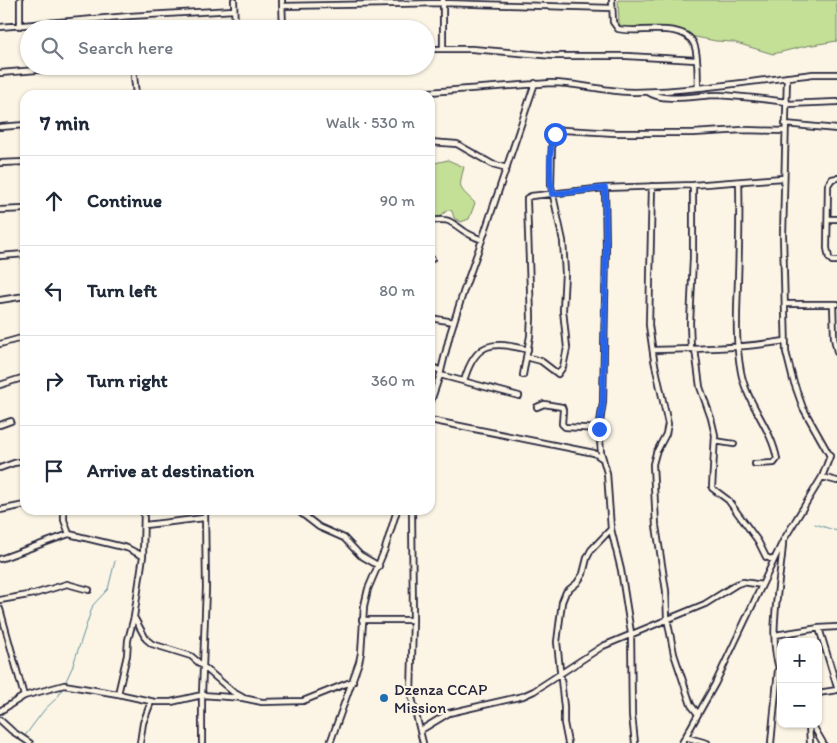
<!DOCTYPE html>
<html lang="en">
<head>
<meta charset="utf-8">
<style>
  body { margin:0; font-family:Itim,sans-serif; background:#f6f6f7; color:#1f2937 }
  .controls { position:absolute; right:15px; bottom:15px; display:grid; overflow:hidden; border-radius:10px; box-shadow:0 1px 4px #0004 }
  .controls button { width:45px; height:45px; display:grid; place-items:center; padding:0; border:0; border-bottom:1px solid #e0e1e3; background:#fff; color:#1f2937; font:25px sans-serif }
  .stop { position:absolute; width:15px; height:15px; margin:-11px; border:4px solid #2563eb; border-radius:50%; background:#fff }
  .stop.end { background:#2563eb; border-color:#fff; box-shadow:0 1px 5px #0008 }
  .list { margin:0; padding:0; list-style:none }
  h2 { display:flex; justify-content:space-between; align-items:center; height:65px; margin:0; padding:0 20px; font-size:21px }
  h2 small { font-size:16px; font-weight:400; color:#747a83 }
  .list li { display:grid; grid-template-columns:32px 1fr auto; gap:15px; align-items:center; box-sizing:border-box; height:90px; padding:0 20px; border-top:1px solid #e0e1e3 }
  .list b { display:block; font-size:19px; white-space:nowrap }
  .list em { font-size:16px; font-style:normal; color:#747a83 }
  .icon { flex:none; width:28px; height:28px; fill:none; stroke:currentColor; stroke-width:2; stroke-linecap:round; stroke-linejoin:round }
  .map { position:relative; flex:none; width:837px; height:743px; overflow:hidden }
  .search { position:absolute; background:#fff; box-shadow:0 1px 4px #0004; left:20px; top:20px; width:415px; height:55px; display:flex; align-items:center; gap:12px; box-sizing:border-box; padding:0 18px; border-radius:28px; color:#747a83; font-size:19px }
  .panel { position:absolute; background:#fff; box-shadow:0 1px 4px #0004; left:20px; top:90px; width:415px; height:425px; border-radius:15px }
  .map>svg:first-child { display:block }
  .green { fill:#c4df96; stroke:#738068 }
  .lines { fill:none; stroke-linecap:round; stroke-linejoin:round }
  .stream { stroke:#6090a1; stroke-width:1 }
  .minor-casing { stroke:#22223b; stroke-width:8 }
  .minor { stroke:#fcf5e5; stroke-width:4.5 }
  .route { stroke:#2563eb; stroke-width:6 }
  .poi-dot { fill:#1f6fb2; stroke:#fcf5e5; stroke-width:2 }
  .labels { text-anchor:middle; stroke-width:4.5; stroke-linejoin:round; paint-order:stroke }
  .poi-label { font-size:16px; fill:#22223b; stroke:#fcf5e5; text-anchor:start }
</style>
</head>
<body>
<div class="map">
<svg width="837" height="743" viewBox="0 0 837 743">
  <rect width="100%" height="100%" fill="#fcf5e5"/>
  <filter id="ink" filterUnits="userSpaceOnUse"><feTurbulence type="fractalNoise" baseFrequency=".02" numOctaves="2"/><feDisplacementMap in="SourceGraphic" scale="10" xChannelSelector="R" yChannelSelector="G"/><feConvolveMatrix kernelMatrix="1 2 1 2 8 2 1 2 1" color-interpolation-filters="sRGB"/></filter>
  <g filter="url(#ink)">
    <path class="green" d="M618,0H837V41L806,46L773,54L733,42L716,41L690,36L676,29L657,27L628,29L619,24Z
      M448,160L464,167C458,190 459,187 475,203L469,219L461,222L454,218L452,211L448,210L436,219H430V164Z"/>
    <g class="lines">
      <path class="stream" d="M815,524L837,531
        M65,683L72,668L93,605L108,589L115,561
        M24,737L45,709L58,697L63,687"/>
      <defs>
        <path id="minor" d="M234,0L235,29
          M282,0L283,29
          M443,0V49
          M612,0L613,22L618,29C637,34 684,21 694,44C699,56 697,74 698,87
          M282,6L443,3L612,8
          M20,26V0
          M0,27L130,16L234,10
          M426,49H472L554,56H627L696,60
          M133,66L136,95
          M0,73L86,66
          M648,92C663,103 699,95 717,95C740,96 764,99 787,102
          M389,95L551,83C579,83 606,92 634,92C692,91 755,81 813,74H837
          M787,104L837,102
          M785,124L837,129
          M0,127L25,125
          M430,142L457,144L492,164L507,168
          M0,163L25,162
          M837,178L832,179L828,185L827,248L829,258L832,261H837
          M739,182C740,215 739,248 738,281C737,311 735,341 741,372C747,404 771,427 777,459L774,463L755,464
          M652,186L649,325L654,360L668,424L666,434L656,453L653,464L656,526L666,591L667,618L674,654L691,705L698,714
          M605,188L606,249L603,402L599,429L601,452L607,473L611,529L621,570L631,633L632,715L635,743
          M0,210L25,209
          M828,219H837
          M430,221C450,218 449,221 464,231C469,235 476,237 482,240
          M0,256L25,254
          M430,258L432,259
          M0,300L25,296
          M785,304H837
          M833,304L834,338L837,352
          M430,318L454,322
          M0,344L25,337
          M691,349L690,323L693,258V185
          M695,349L700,387L711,418L715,435L712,488L728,500L758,541L766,557L773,560
          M653,350C697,349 741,348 785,341
          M526,357L541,361L558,374L563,367L567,348L563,310L565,273L563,241L551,186L552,141L557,131L564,130L615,133H693L743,130L785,131
          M430,366L441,371
          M440,375L519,396
          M523,375L530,336L531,318L527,202V198L531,196L605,188L693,185L783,178
          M464,381C475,342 492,340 528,350
          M0,385L25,377
          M430,404L440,375L450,334L464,290L482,240L535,83
          M537,407L544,404L562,407L563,410L562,424L565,427L599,429
          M430,420L594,453L603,459
          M0,425L11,421
          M715,441L734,444
          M0,468L14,463L25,461
          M822,477L837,481
          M0,510L25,505
          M64,510V520L69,534
          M297,510L319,527L344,538L360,555L379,566
          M412,510L413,620L411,694L423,743
          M145,525L204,518
          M0,559L69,534L127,548L143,556
          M0,600L34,594L67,584L89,590
          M0,609L24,696
          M134,617L146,639L152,644L191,656L233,692L242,697
          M362,620H413
          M819,628L837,687
          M775,635L819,628L837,627
          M781,673C766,640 781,579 783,543
          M818,693L837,690
          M118,694L127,655L128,640L134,617L143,556L144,510
          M0,711L24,696L64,685L118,694L155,702H171L202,695L243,698L262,702L303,701L353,681
          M0,720L12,731L30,743
          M809,724L810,743
          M812,724L823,743
          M421,730L449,713L523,696L534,691L603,646L705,604L737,584L743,582L762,585
          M685,737L707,743
          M140,743L143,723L151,702
          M202,743V695L206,588L205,510
          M330,743L359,662L361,653L364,606L368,589L385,549L397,510
          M568,743L564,723V707L557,642L562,602L566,592L577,583L583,574L587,558L591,550L611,529
          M682,743L715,684L783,541L822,477L830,456L803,408L793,380L786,352L783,235L787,77
          M771,743L778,670"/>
      </defs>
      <use href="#minor" class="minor-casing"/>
      <use href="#minor" class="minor"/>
    </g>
  </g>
  <g class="lines" filter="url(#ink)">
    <path class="route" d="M555,134C548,147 550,179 552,194L605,188L606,249L603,402L599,429"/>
  </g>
  <circle class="poi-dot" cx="384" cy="698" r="5"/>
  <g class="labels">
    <g class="poi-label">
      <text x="394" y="695">Dzenza CCAP<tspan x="394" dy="18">Mission</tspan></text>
    </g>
  </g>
</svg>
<div class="controls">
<button>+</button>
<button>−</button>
</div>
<div class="stop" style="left:555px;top:134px"></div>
<div class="stop end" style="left:599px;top:429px"></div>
<div class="search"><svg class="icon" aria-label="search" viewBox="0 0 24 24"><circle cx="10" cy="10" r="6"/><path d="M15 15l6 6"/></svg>Search here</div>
<section class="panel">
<h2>7 min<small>Walk · 530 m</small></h2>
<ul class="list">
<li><svg class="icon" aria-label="ahead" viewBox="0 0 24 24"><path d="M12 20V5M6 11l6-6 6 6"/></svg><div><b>Continue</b></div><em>90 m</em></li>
<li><svg class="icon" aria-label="left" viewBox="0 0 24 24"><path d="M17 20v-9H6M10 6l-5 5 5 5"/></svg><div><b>Turn left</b></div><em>80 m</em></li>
<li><svg class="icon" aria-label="right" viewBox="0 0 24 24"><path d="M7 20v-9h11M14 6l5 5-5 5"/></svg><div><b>Turn right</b></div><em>360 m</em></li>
<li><svg class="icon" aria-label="arrive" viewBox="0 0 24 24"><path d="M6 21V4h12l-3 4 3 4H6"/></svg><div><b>Arrive at destination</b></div></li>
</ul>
</section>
</div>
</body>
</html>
